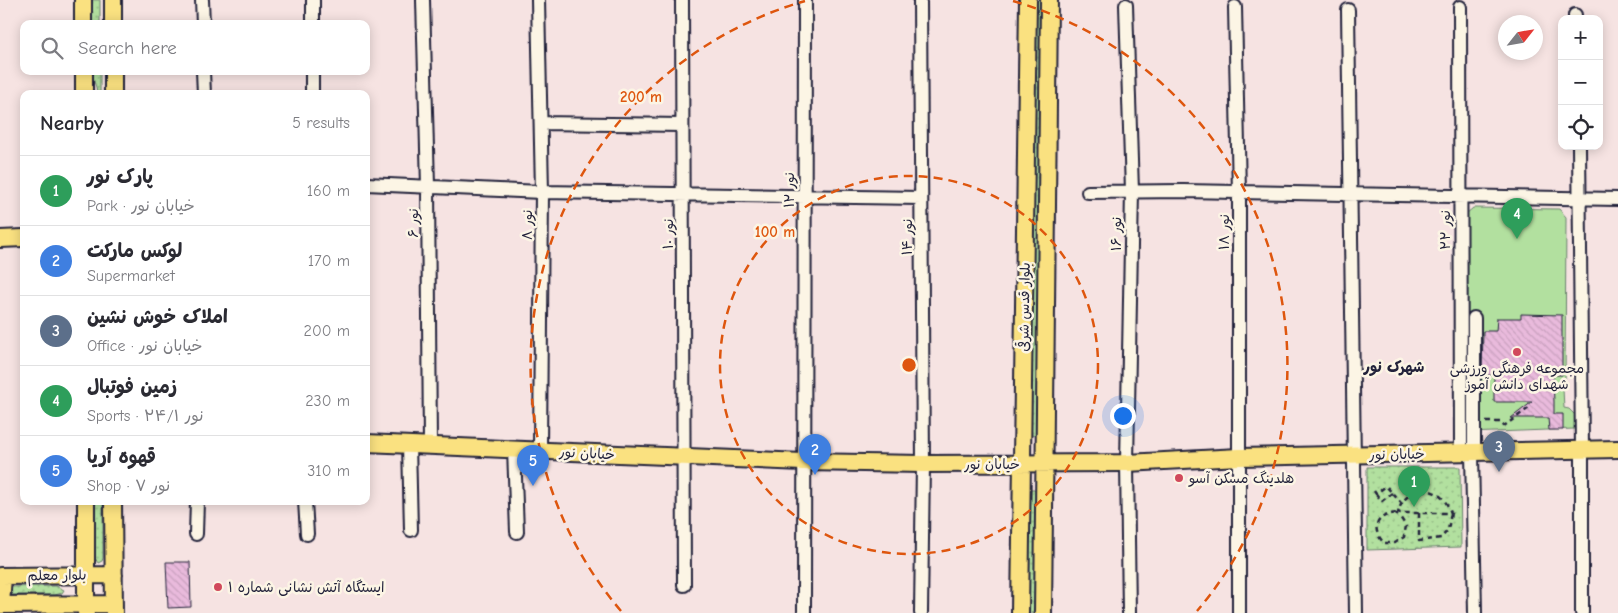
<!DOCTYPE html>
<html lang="en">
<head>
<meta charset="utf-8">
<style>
  body { margin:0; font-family:"Comic Neue","Playpen Sans Arabic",sans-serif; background:#f7f7f7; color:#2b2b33 }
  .controls { position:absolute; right:15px; top:15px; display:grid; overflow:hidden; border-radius:10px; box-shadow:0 2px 12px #0003 }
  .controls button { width:45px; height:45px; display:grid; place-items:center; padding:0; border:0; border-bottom:1px solid #e1e1e2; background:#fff; color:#2b2b33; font:25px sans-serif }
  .compass { position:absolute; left:1498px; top:15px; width:45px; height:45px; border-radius:50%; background:#fff; box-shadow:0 2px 12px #0003; rotate:59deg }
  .you { position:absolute; left:1122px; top:415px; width:18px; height:18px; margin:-12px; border:4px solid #fff; border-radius:50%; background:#1a73e8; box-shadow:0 0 0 8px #1a73e833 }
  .badge { display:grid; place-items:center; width:32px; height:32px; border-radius:50%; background:#b45309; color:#fff; font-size:16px; font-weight:700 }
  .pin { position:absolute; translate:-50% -41px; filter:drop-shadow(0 1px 2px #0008) }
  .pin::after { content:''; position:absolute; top:26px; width:18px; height:15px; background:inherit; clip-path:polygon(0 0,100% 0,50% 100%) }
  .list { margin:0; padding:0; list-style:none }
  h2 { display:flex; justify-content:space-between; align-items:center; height:65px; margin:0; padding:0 20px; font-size:21px }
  h2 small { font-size:16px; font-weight:400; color:#7c7c81 }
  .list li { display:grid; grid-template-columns:32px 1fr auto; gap:15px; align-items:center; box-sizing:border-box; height:70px; padding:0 20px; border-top:1px solid #e1e1e2 }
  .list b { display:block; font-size:19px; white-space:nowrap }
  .list p { margin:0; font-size:16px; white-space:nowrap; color:#7c7c81 }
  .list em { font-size:16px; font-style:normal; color:#7c7c81 }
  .icon { flex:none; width:28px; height:28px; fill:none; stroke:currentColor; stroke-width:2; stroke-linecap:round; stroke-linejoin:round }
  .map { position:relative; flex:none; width:1618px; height:613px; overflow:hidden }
  .search { position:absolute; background:#fff; box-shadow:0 2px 12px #0003; left:20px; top:20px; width:350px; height:55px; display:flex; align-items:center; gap:12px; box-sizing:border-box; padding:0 18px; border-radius:10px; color:#7c7c81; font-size:19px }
  .panel { position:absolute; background:#fff; box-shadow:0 2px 12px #0003; left:20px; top:90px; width:350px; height:415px; border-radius:10px }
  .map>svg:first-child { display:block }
  .green { fill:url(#green-dots); stroke:#6a816d }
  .pitch { fill:#b2e09f; stroke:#6a816d }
  .building { fill:url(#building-back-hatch); stroke:#22223b }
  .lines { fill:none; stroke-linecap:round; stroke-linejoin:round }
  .minor-casing { stroke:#22223b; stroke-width:16 }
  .major-casing { stroke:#22223b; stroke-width:20 }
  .path { stroke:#22223b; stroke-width:2.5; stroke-dasharray:5 4; stroke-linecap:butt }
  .minor { stroke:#fcf5e5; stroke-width:12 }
  .major { stroke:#fae180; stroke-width:16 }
  .ring { fill:none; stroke:#de560e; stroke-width:2.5; stroke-dasharray:9 6 }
  .poi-dot { fill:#d1495b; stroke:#fcf5e5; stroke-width:2 }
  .labels { text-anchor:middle; stroke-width:5; stroke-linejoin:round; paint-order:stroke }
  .street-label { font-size:14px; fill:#22223b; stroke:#fcf5e5 }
  .poi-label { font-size:14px; fill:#22223b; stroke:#fcf5e5; text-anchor:start }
  .neighbourhood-label { font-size:15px; font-weight:bold; fill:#22223b; stroke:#fcf5e5 }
  .centre { fill:#de560e; stroke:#fcf5e5; stroke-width:2.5 }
  .ring-label { font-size:15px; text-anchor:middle; font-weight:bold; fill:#de560e; stroke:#fcf5e5; stroke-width:5; stroke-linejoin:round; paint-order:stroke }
</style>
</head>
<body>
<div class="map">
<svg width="1618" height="613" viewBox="0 0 1618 613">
  <defs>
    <pattern id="green-dots" width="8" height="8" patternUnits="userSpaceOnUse" patternTransform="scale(1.25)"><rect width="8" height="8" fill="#b2e09f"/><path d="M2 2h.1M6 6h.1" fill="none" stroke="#99c08a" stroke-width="1.8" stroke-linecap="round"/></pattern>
    <pattern id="building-back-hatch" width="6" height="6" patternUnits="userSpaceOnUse" patternTransform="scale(1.25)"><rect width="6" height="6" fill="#e9badc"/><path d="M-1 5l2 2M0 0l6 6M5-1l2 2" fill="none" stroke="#c8a0be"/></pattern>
  </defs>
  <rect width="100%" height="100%" fill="#f6e3e2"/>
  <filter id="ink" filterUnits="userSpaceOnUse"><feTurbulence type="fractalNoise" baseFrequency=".02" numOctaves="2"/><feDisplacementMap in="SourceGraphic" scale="10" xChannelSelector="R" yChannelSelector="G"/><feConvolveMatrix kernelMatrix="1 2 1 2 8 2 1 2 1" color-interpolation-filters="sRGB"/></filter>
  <g filter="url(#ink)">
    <path class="green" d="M92,0H100V24H92Z
      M1033,0H1041L1037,432L1036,435L1033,436L1030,432Z
      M92,71H100V94H97C97,85 92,80 92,71Z
      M1367,467H1460L1461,547L1367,550Z
      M1031,489H1034L1037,491V613H1028L1029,495Z
      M94,501H103V558L102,561L98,563L95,558Z
      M56,586L64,590L62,593L55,595H9V587Z"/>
    <path class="pitch" d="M1473,208L1559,209L1566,217L1565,386L1563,389L1564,408L1569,409L1575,415L1574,429L1468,433L1466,214Z"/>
    <path class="building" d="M1521,314L1562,315V375H1553L1554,402V414H1563V430H1549L1548,418H1511L1532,402H1494V375H1482L1483,331H1496L1497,318H1521Z
      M166,562H190L191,607L168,608Z"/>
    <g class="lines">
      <defs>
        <path id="minor" d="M202,0L203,24
          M423,0L428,186L430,445
          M538,0L542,192L540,450
          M682,0L684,585
          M920,0L923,464L921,613
          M1126,5L1132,191L1127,463L1129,613
          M1235,7L1239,193V613
          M1460,7L1461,452
          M1348,10L1356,613
          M1575,15V19
          M313,24V0
          M203,71L204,94
          M312,94V71
          M541,123L682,125
          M1579,146L1582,450V613
          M366,184L542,192L921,198
          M1088,192L1183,191L1618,199
          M1474,318V452
          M409,444L411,530
          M514,449L517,532
          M1472,452L1475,613
          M305,501L307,534
          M196,534L197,501
          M804,613L805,0"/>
        <path id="major" d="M83,0V24
          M113,0V24
          M84,71V94
          M113,71V94
          M0,239L24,238
          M366,443L803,462L923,464L1127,463L1239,457L1618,449
          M113,501L114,613
          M0,576L114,575
          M0,605L114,604
          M1,605L3,576
          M86,613V501
          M1020,613L1028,0
          M1043,613L1049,0"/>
      </defs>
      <use href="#minor" class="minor-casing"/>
      <use href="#major" class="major-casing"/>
      <path class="path" d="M1486,422H1500L1504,426L1529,408
        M1427,474L1428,490
        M1422,490C1437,490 1446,499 1451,513H1398C1401,500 1409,493 1422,490Z
        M1374,491L1376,494L1386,486L1401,503
        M1376,494L1382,501L1392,493
        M1394,513L1400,517L1406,526L1404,537L1395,543H1384C1369,527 1378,514 1398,513
        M1419,513V541L1441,538L1448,530L1451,513"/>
      <use href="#minor" class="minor"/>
      <use href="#major" class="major"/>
    </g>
  </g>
  <g class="ring">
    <circle cx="909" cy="365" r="189"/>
    <path d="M621 611A379 379 0 0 1 805 1M1013 1A379 379 0 0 1 1197 611"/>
  </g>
  <g class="poi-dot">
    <circle cx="1517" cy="352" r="5"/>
    <circle cx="1179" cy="478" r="5"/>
    <circle cx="218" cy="587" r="5"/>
  </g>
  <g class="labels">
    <g class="street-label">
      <text transform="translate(789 190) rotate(-90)" y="5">نور ۱۲</text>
      <text transform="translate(413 223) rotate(-90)" y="5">نور ۶</text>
      <text transform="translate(527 225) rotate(-90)" y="5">نور ۸</text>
      <text transform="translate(1445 230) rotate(-90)" y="5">نور ۲۲</text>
      <text transform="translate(1224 232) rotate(-90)" y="5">نور ۱۸</text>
      <text transform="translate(668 234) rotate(-90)" y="5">نور ۱۰</text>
      <text transform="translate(1116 234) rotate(-89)" y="5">نور ۱۶</text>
      <text transform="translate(907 237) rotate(-90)" y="5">نور ۱۴</text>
      <text transform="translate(1024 307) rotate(-89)" y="5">بلوار قدس شرقی</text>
      <text transform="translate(587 453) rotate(3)" y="5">خیابان نور</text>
      <text transform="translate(1397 454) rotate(-1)" y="5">خیابان نور</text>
      <text x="992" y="469">خیابان نور</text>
      <text transform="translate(57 575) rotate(-1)" y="5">بلوار معلم</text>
    </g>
    <g class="poi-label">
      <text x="1517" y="373" text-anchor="middle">مجموعه فرهنگی ورزشی<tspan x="1517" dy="16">شهدای دانش آموز</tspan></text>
      <text x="1189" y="483">هلدینگ مسکن آسو</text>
      <text x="228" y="592">ایستگاه آتش نشانی شماره ۱</text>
    </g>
    <g class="neighbourhood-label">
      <text x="1394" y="372">شهرک نور</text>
    </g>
  </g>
  <circle cx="909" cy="365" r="8" class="centre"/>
  <g class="ring-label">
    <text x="641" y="102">200 m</text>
    <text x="775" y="237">100 m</text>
  </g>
</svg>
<div class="controls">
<button>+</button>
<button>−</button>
<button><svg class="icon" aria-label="locate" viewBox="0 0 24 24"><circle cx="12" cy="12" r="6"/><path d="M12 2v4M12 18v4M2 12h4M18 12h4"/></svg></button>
</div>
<svg class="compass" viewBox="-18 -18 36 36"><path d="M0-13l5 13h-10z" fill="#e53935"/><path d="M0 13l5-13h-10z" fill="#7c7c81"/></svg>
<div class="you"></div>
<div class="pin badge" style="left:1414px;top:507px;background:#2e9e5b">1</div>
<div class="pin badge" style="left:815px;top:475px;background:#3f7fe0">2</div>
<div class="pin badge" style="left:1499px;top:472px;background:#5c6f8a">3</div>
<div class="pin badge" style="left:1517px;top:239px;background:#2e9e5b">4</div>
<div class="pin badge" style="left:533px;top:486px;background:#3f7fe0">5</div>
<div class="search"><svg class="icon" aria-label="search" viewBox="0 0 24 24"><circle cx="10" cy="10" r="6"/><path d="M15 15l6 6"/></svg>Search here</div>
<section class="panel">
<h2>Nearby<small>5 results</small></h2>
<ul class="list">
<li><span class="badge" style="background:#2e9e5b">1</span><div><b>پارک نور</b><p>Park · خیابان نور</p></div><em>160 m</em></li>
<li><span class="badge" style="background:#3f7fe0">2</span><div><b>لوکس مارکت</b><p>Supermarket</p></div><em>170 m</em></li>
<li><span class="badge" style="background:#5c6f8a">3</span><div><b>املاک خوش نشین</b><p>Office · خیابان نور</p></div><em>200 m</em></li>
<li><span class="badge" style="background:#2e9e5b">4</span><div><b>زمین فوتبال</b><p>Sports · نور ۲۴/۱</p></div><em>230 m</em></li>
<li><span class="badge" style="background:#3f7fe0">5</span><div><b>قهوه آریا</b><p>Shop · نور ۷</p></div><em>310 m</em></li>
</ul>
</section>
</div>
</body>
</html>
